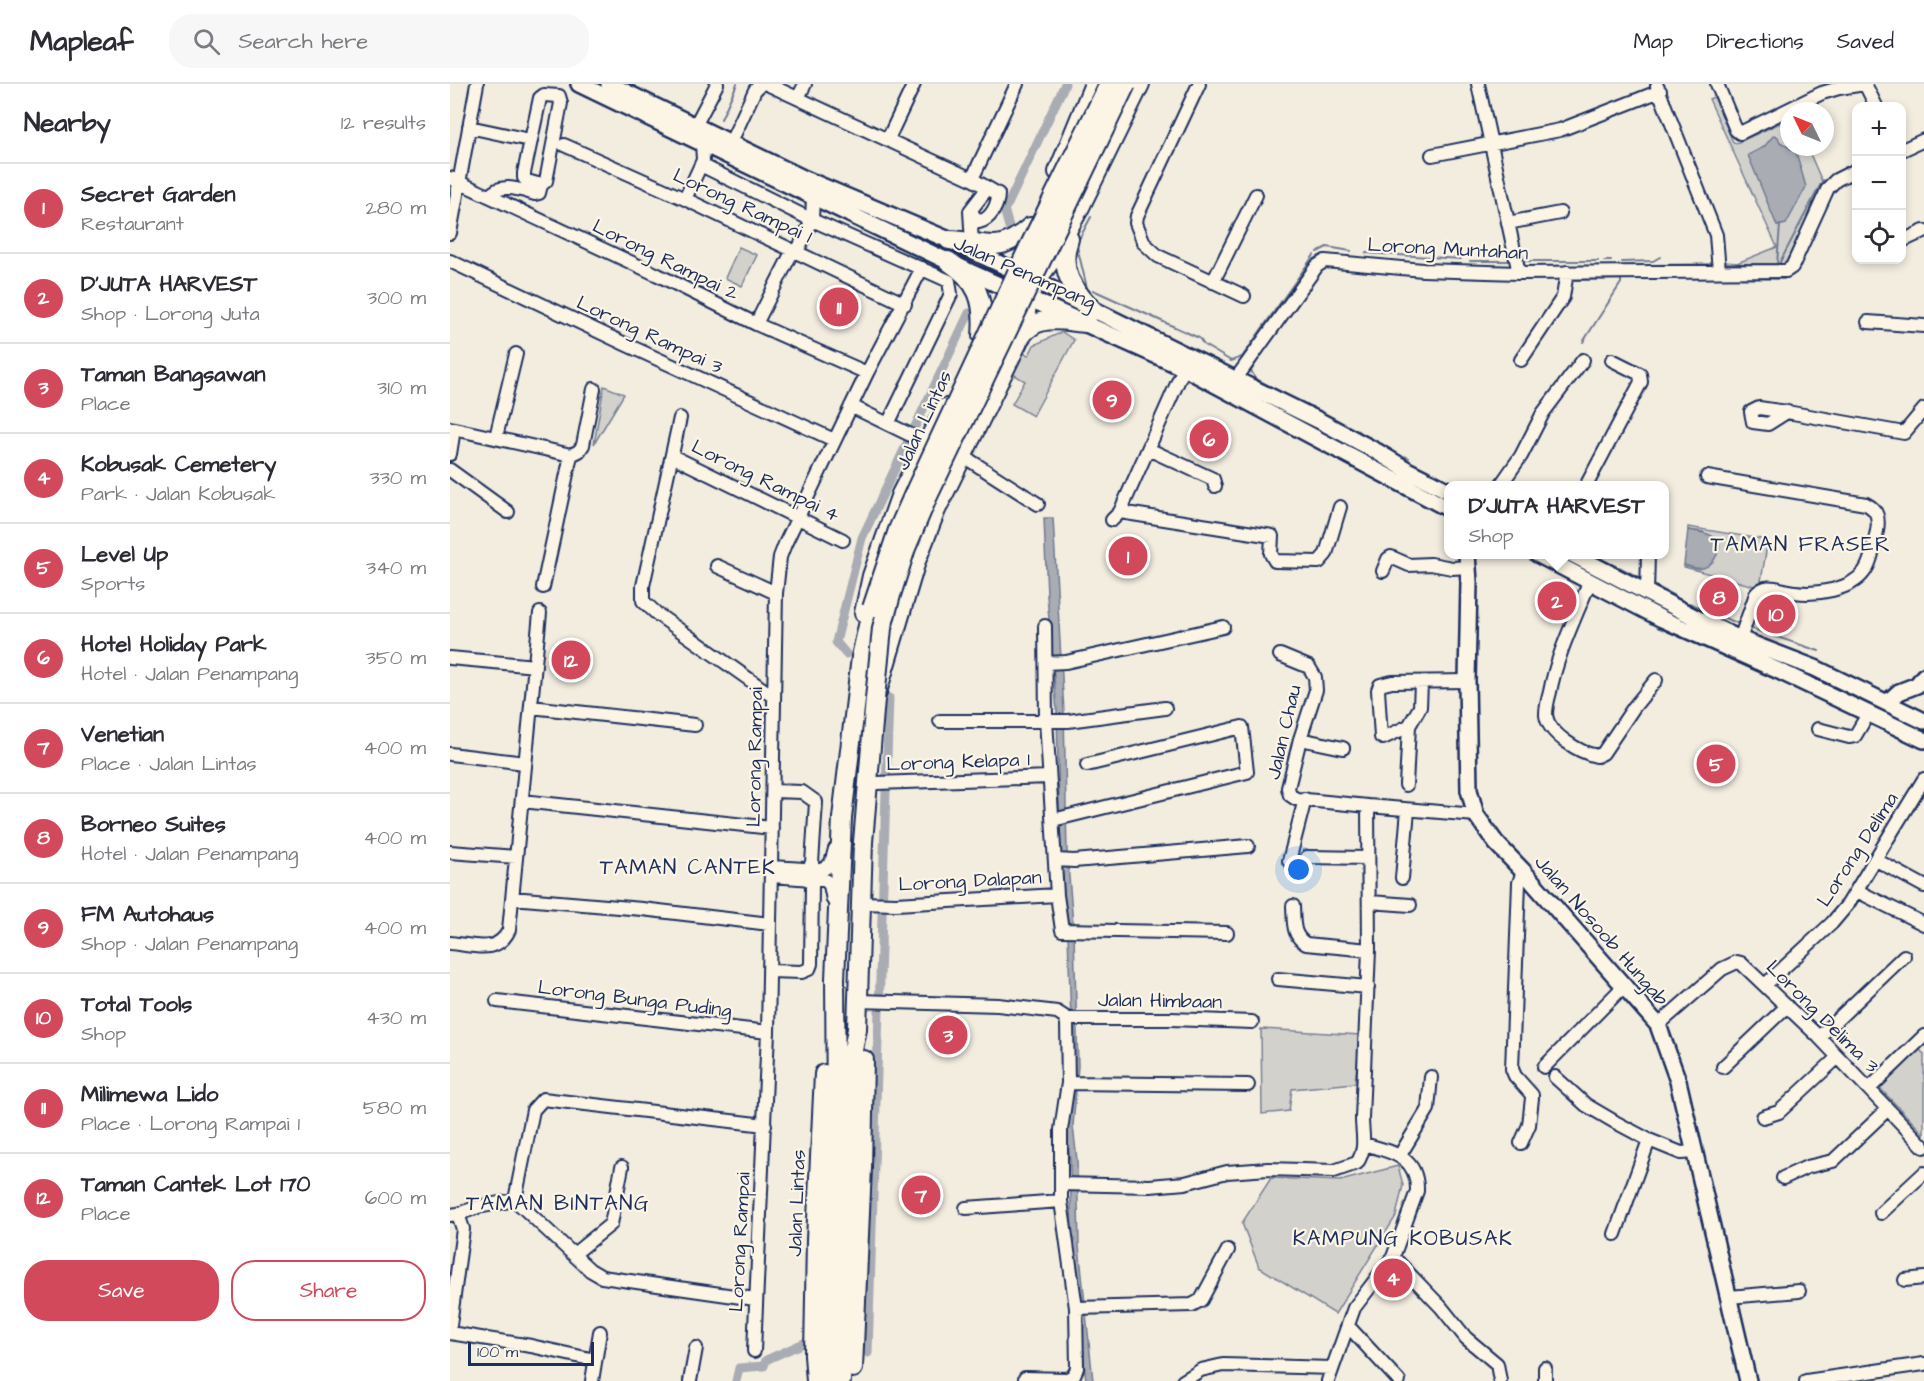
<!DOCTYPE html>
<html lang="en">
<head>
<meta charset="utf-8">
<style>
  body { margin:0; font-family:"Architects Daughter",sans-serif; background:#f7f7f7; color:#2b2b33 }
  .controls { position:absolute; right:18px; top:18px; display:grid; overflow:hidden; border-radius:12px; box-shadow:0 3px 9px #0003 }
  .controls button { width:54px; height:54px; display:grid; place-items:center; padding:0; border:0; border-bottom:2px solid #e1e1e2; background:#fff; color:#2b2b33; font:30px sans-serif }
  .compass { position:absolute; left:1330px; top:18px; width:54px; height:54px; border-radius:50%; background:#fff; box-shadow:0 3px 9px #0003; rotate:313deg }
  .scale { position:absolute; left:18px; bottom:15px; width:126px; box-sizing:border-box; padding-left:6px; border:3px solid #1b2f5e; border-top:0; font-size:16px; line-height:21px; white-space:nowrap; color:#1b2f5e; -webkit-text-stroke:4px #fcf5e5; paint-order:stroke }
  .you { position:absolute; left:849px; top:786px; width:21px; height:21px; margin:-15px; border:4px solid #fff; border-radius:50%; background:#1a73e8; box-shadow:0 0 0 9px #1a73e833 }
  .badge { display:grid; place-items:center; width:39px; height:39px; border-radius:50%; background:#d1495b; color:#fff; font-size:20px; font-weight:700 }
  .pin { position:absolute; translate:-50% -50%; border:3px solid #fff; box-shadow:0 2px 6px #0006 }
  .popup { position:absolute; left:994px; top:397px; width:225px; height:78px; box-sizing:border-box; display:grid; place-content:center; border-radius:12px; background:#fff; filter:drop-shadow(0 2px 4px #0005); font-size:20px; white-space:nowrap; color:#7c7c81 }
  .popup b { font-size:22px; color:#2b2b33 }
  .popup::after { content:''; position:absolute; left:50%; top:100%; margin-left:-12px; border:12px solid transparent; border-top-color:#fff }
  .list { margin:0; padding:0; list-style:none }
  h2 { display:flex; justify-content:space-between; align-items:center; height:78px; margin:0; padding:0 24px; font-size:26px }
  h2 small { font-size:20px; font-weight:400; color:#7c7c81 }
  .list li { display:grid; grid-template-columns:39px 1fr auto; gap:18px; align-items:center; box-sizing:border-box; height:90px; padding:0 24px; border-top:2px solid #e1e1e2 }
  .list b { display:block; font-size:22px; white-space:nowrap }
  .list p { margin:0; font-size:20px; white-space:nowrap; color:#7c7c81 }
  .list em { font-size:20px; font-style:normal; color:#7c7c81 }
  .actions { display:flex; gap:12px; padding:18px 24px }
  .actions a { flex:1; padding:14px 0; border:2px solid #d1495b; border-radius:24px; text-align:center; font-size:21px; color:#d1495b }
  .actions .main { background:#d1495b; color:#fff }
  .icon { flex:none; width:33px; height:33px; fill:none; stroke:currentColor; stroke-width:2; stroke-linecap:round; stroke-linejoin:round }
  .map { position:relative; flex:none; width:1474px; height:1297px; overflow:hidden }
  header { display:flex; align-items:center; gap:36px; box-sizing:border-box; height:84px; padding:0 30px; background:#fff; border-bottom:2px solid #e1e1e2 }
  header strong { font-size:28px }
  nav { display:flex; gap:33px; margin-inline-start:auto; font-size:21px }
  .search { width:420px; height:54px; background:#f7f7f7; display:flex; align-items:center; gap:15px; box-sizing:border-box; padding:0 21px; border-radius:24px; color:#7c7c81; font-size:22px }
  main { display:flex }
  aside { flex:1; background:#fff }
  .map>svg:first-child { display:block }
  .green { fill:#d3d1cc; stroke:#778095; stroke-width:1.5; fill-rule:evenodd }
  .water { fill:#a9acb3; stroke:#707a91; stroke-width:1.5 }
  .lines { fill:none; stroke-linecap:round; stroke-linejoin:round }
  .stream { stroke:#707a91; stroke-width:2 }
  .canal { stroke:#a9acb3; stroke-width:9 }
  .minor-casing { stroke:#1b2f5e; stroke-width:16 }
  .major-casing { stroke:#1b2f5e; stroke-width:20 }
  .highway-casing { stroke:#1b2f5e; stroke-width:22 }
  .minor { stroke:#fcf5e5; stroke-width:12 }
  .major { stroke:#fcf5e5; stroke-width:15 }
  .highway { stroke:#fcf5e5; stroke-width:18 }
  .highway-bridge-casing { stroke:#1b2f5e; stroke-width:22; stroke-linecap:butt }
  .highway-bridge { stroke:#fcf5e5; stroke-width:18 }
  .labels { text-anchor:middle; stroke-width:4.5; stroke-linejoin:round; paint-order:stroke }
  .street-label { font-size:20px; fill:#1b2f5e; stroke:#fcf5e5 }
  .neighbourhood-label { font-size:21px; letter-spacing:1.5px; fill:#1b2f5e; stroke:#fcf5e5 }
</style>
</head>
<body>
<header>
<strong>Mapleaf</strong>
<div class="search"><svg class="icon" aria-label="search" viewBox="0 0 24 24"><circle cx="10" cy="10" r="6"/><path d="M15 15l6 6"/></svg>Search here</div>
<nav><a>Map</a><a>Directions</a><a>Saved</a></nav>
</header>
<main>
<aside>
<h2>Nearby<small>12 results</small></h2>
<ul class="list">
<li><span class="badge">1</span><div><b>Secret Garden</b><p>Restaurant</p></div><em>280 m</em></li>
<li><span class="badge">2</span><div><b>D'JUTA HARVEST</b><p>Shop · Lorong Juta</p></div><em>300 m</em></li>
<li><span class="badge">3</span><div><b>Taman Bangsawan</b><p>Place</p></div><em>310 m</em></li>
<li><span class="badge">4</span><div><b>Kobusak Cemetery</b><p>Park · Jalan Kobusak</p></div><em>330 m</em></li>
<li><span class="badge">5</span><div><b>Level Up</b><p>Sports</p></div><em>340 m</em></li>
<li><span class="badge">6</span><div><b>Hotel Holiday Park</b><p>Hotel · Jalan Penampang</p></div><em>350 m</em></li>
<li><span class="badge">7</span><div><b>Venetian</b><p>Place · Jalan Lintas</p></div><em>400 m</em></li>
<li><span class="badge">8</span><div><b>Borneo Suites</b><p>Hotel · Jalan Penampang</p></div><em>400 m</em></li>
<li><span class="badge">9</span><div><b>FM Autohaus</b><p>Shop · Jalan Penampang</p></div><em>400 m</em></li>
<li><span class="badge">10</span><div><b>Total Tools</b><p>Shop</p></div><em>430 m</em></li>
<li><span class="badge">11</span><div><b>Milimewa Lido</b><p>Place · Lorong Rampai 1</p></div><em>580 m</em></li>
<li><span class="badge">12</span><div><b>Taman Cantek Lot 170</b><p>Place</p></div><em>600 m</em></li>
</ul>
<div class="actions"><a class="main">Save</a><a>Share</a></div>
</aside>
<div class="map">
<svg width="1474" height="1297" viewBox="0 0 1474 1297">
  <rect width="100%" height="100%" fill="#f3ede0"/>
  <filter id="ink" filterUnits="userSpaceOnUse"><feTurbulence type="fractalNoise" baseFrequency=".0167" numOctaves="2"/><feDisplacementMap in="SourceGraphic" scale="12" xChannelSelector="R" yChannelSelector="G"/><feConvolveMatrix kernelMatrix="1 2 1 2 8 2 1 2 1" color-interpolation-filters="sRGB"/></filter>
  <g filter="url(#ink)">
    <path class="green" d="M1264,13L1283,58L1287,59L1339,35V63H1357L1374,102L1334,182H1277V178L1287,179L1327,163L1259,15ZM1330,58L1346,68L1336,140L1327,142L1314,63L1318,59Z
      M289,163L307,171L292,202L275,194Z
      M612,248L624,256L583,332L562,320L575,297L558,287L570,268L579,271L584,261Z
      M154,302L174,310L144,360Z
      M1238,443L1318,456L1311,497L1304,502L1234,483V481L1248,485L1253,448L1238,446Z
      M811,945L910,951L905,999L842,1005L839,1027L812,1030Z
      M1469,965L1474,970V1050L1428,1002Z
      M948,1082L953,1101L946,1132L885,1230L809,1183L792,1139L821,1094L890,1097Z"/>
    <path class="water" d="M1324,51L1328,53L1330,58L1346,68L1356,103L1336,140L1327,142L1298,71L1314,63Z
      M594,434H603L614,628L617,769L624,852L628,982L623,1042L627,1076L629,1162L643,1297H636L622,1158L620,1077L616,1041L621,936L618,851L610,770L607,628L597,512Z
      M1238,446C1247,448 1258,448 1265,454C1275,462 1264,481 1253,484C1247,486 1240,482 1234,481Z"/>
    <g class="lines">
      <path class="stream" d="M271,35L287,0
        M628,157L641,133
        M626,158L637,204
        M867,168L877,163L901,167
        M916,169L1011,175
        M1020,177H1061
        M1073,177H1148
        M1154,177H1161
        M1172,178L1203,177L1210,173
        M1277,180H1329L1373,96
        M1327,180L1330,141
        M941,189L970,192
        M978,192H984
        M1212,194H1274
        M1280,194L1334,195
        M1176,195L1206,194
        M1121,196L1171,195V199L1133,258
        M643,206L749,254L754,261L781,277L792,273L864,171
        M810,272L801,287L806,295L838,312
        M904,346L927,358
        M932,360L935,362
        M954,372L959,374
        M1144,470L1149,474
        M1169,483L1192,495
        M1202,500L1226,513
        M1239,519L1287,539
        M1303,545L1369,567"/>
      <path class="canal" d="M559,143L554,125L558,120L615,0
        M396,570L386,558L412,454L519,229
        M418,1269L439,614L435,613
        M286,1297L289,1284L314,1282L316,1276L356,1258"/>
      <defs>
        <path id="minor" d="M317,0L522,95L548,110C548,121 541,135 529,138L520,127
          M749,0L687,132L686,139L694,159L708,172L794,212
          M1028,0L1069,189
          M1267,0L1286,46L1290,49L1372,9L1389,4L1415,0
          M1415,0L1426,22
          M1207,2L1266,151L1269,187
          M94,11L109,12L111,19L96,97L91,101L77,97L74,94V89L90,14Z
          M348,14L355,0
          M245,42L267,0
          M19,43L75,55
          M438,55L464,0
          M280,60L305,6L311,0
          M114,61L235,115L455,220
          M1452,66L1474,56
          M982,71L1110,46L1210,7
          M251,81L362,136L499,197L501,210L438,340
          M0,94L208,191L306,240L417,289
          M522,95L567,0
          M40,112C50,98 71,106 85,110L89,109L91,101
          M235,115L253,76L252,59
          M1058,139L1110,129
          M0,149L27,0
          M1452,157L1474,147
          M522,159L520,127L537,105
          M347,168L362,136L363,113
          M0,177L175,260L384,356
          M763,198L806,111
          M1418,238L1474,242
          M306,240L343,166
          M1071,276L1113,213L1117,188
          M785,296L867,182L875,177L973,186L1069,189L1336,187L1342,183L1378,104L1386,96L1406,86
          M401,322L477,359
          M1309,324L1337,328L1318,340L1303,338L1301,328Z
          M1337,328L1454,349L1474,325
          M230,334L193,502V517L207,530L324,613
          M0,344L121,371L129,367L133,361L144,305
          M46,353L66,270
          M698,365L763,395L765,402
          M0,370L4,345
          M222,372L393,456
          M513,372L588,420
          M0,386L58,428
          M1257,393L1416,420C1428,426 1429,435 1427,447C1424,459 1422,478 1414,488C1401,506 1366,511 1345,508C1330,507 1318,497 1306,510L1290,555
          M1050,402L1071,372L1093,329L1133,276
          M1136,402L1191,298L1190,290L1162,276
          M670,428L822,452L821,470L825,477L869,478L876,470L890,423
          M662,436L670,428L734,284
          M267,482L326,509
          M933,487L938,475L941,473L959,481L981,480L1002,484L1018,483
          M1139,499C1125,535 1107,570 1100,608C1098,615 1096,623 1096,631C1098,650 1130,669 1147,672L1153,669L1184,623L1206,596
          M93,503L121,371
          M1197,510L1198,470
          M830,571L859,583L865,593L866,606L850,655L838,704L840,711L846,715L918,722
          M0,574L85,582
          M596,579L616,578L773,543
          M81,623L245,641
          M490,637H618L715,624
          M959,642L933,654L931,653L928,606L930,601L942,598L1017,597
          M1368,645L1399,653L1405,652L1418,630
          M850,655L893,664
          M0,670L75,679
          M418,701L427,699L599,693
          M956,701L959,642L970,623L971,599
          M323,707L352,708L366,718L362,779L358,785
          M72,717L322,744
          M603,736L797,688L792,643L637,681
          M0,768L66,773
          M857,773L918,774
          M606,776L624,777L798,762
          M1426,776L1474,802
          M839,777L855,715
          M322,783L370,786C382,783 382,775 385,765
          M322,792L375,796L380,801L383,816
          M952,794L958,726
          M1407,807L1474,840
          M607,811L612,846L777,849
          M62,814L192,825L320,840
          M920,818L960,821
          M410,819L446,820L607,811L596,636L595,542
          M843,822C844,839 842,851 856,860L919,866
          M0,859C24,861 47,871 59,846L90,529
          M319,887L352,888L359,885L361,880L362,801L357,793
          M828,895L918,903
          M1315,901L1382,839L1398,820L1474,695
          M47,917L318,948
          M408,917L548,921L607,928L618,935H721L802,938
          M1208,941L1272,885L1287,878L1291,879L1369,953L1474,1063
          M1369,953L1454,872
          M1094,983L1175,901
          M1273,983L1337,922
          M1105,993L1136,1021L1165,1038L1199,1056L1231,1069L1244,1068
          M618,999L798,1001
          M1419,1005L1474,952
          M1313,1033L1329,1028L1388,973
          M1071,1059L1079,1041L1082,1014V1011L1065,992L1062,985L1069,799L1073,787
          M950,1071L978,1025L981,993
          M1333,1094L1357,1083L1383,1077L1438,1025
          M611,1100L700,1102L735,1099L777,1088L818,1085L884,1087L907,1079C917,1064 912,1051 912,1034L919,866L918,722L1026,731
          M65,1116L83,1026L93,1015L315,1041
          M516,1124L611,1117V1046L618,999L617,939L615,934
          M1431,1129L1474,1089
          M0,1131L8,1130L28,1123L65,1116L140,1186L152,1193L305,1215
          M1165,1150L1199,1056
          M124,1170L161,1140L172,1083
          M943,1173L991,1223L1016,1254L1047,1280L1050,1297
          M1455,1196L1474,1194
          M1279,1213L1349,1207
          M626,1224L742,1221L751,1216L778,1166
          M0,1241L13,1145L8,1130
          M898,1242L949,1297
          M0,1249L81,1262L145,1276
          M304,1267L318,948L326,509L330,473L335,460L417,289L472,184
          M1095,1284V1297
          M575,1294L618,1295L624,1291L627,1284L626,1224L611,1117
          M142,1297L150,1248
          M240,1297L246,1264
          M733,1297L751,1286L773,1281L882,1284
          M878,1297L904,1224L943,1173L967,1107C968,1072 942,1068 914,1060
          M1356,1297L1474,1280"/>
        <path id="major" d="M129,0L520,188L734,284L999,425
          M159,0L355,95L499,156L563,186L870,337L926,367L959,387L999,407
          M1017,470L1019,498L1017,597L1019,706L1026,731L1046,759L1073,787L1208,941L1228,997L1298,1297
          M1087,470L1212,535L1329,587L1474,656
          M1122,470L1252,537L1290,555L1365,584L1474,637
          M1438,618L1449,608L1467,601L1474,592"/>
        <path id="highway" d="M608,88L644,0
          M619,155C608,186 623,206 644,227
          M499,156C538,157 545,173 580,143
          M498,177C528,197 535,216 532,252
          M570,254C586,229 611,237 636,239
          M414,529L422,492L451,410L495,324
          M403,1284L412,1084L414,976
          M366,1297L364,1271L366,1156L374,990
          M376,1297L386,1029L385,895L392,734L411,573L422,524
          M391,1297L401,1011L403,966L407,945L413,758L425,615L466,477L486,426L568,258L575,235L578,214L586,197L600,178L629,125L690,0"/>
      </defs>
      <use href="#minor" class="minor-casing"/>
      <use href="#major" class="major-casing"/>
      <use href="#highway" class="highway-casing"/>
      <use href="#minor" class="minor"/>
      <use href="#major" class="major"/>
      <use href="#highway" class="highway"/>
      <defs>
        <path id="highway-bridge" d="M422,524L448,446L467,403L578,165L659,0
          M425,615L432,544L441,511L456,464L478,412L676,0"/>
      </defs>
      <use href="#highway-bridge" class="highway-bridge-casing"/>
      <use href="#highway-bridge" class="highway-bridge"/>
    </g>
  </g>
  <g class="labels">
    <g class="street-label">
      <text transform="translate(293 121) rotate(25)" y="7">Lorong Rampai 1</text>
      <text transform="translate(998 164) rotate(3)" y="7">Lorong Muntahan</text>
      <text transform="translate(216 175) rotate(26)" y="7">Lorong Rampai 2</text>
      <text transform="translate(575 188) rotate(24)" y="7">Jalan Penampang</text>
      <text transform="translate(200 250) rotate(25)" y="7">Lorong Rampai 3</text>
      <text transform="translate(473 336) rotate(-65)" y="7">Jalan Lintas</text>
      <text transform="translate(316 396) rotate(26)" y="7">Lorong Rampai 4</text>
      <text transform="translate(833 648) rotate(-77)" y="7">Jalan Chau</text>
      <text transform="translate(304 673) rotate(-89)" y="7">Lorong Rampai</text>
      <text transform="translate(508 677) rotate(-2)" y="7">Lorong Kelapa 1</text>
      <text transform="translate(1407 765) rotate(-57)" y="7">Lorong Delima</text>
      <text transform="translate(520 796) rotate(-3)" y="7">Lorong Dalapan</text>
      <text transform="translate(1152 846) rotate(49)" y="7">Jalan Nosoob Hungab</text>
      <text transform="translate(185 914) rotate(7)" y="7">Lorong Bunga Puding</text>
      <text transform="translate(710 916) rotate(1)" y="7">Jalan Himbaan</text>
      <text transform="translate(1373 932) rotate(45)" y="7">Lorong Delima 3</text>
      <text transform="translate(346 1119) rotate(-88)" y="7">Jalan Lintas</text>
      <text transform="translate(289 1158) rotate(-87)" y="7">Lorong Rampai</text>
    </g>
    <g class="neighbourhood-label">
      <text x="1351" y="467">TAMAN FRASER</text>
      <text x="238" y="790">TAMAN CANTEK</text>
      <text x="108" y="1126">TAMAN BINTANG</text>
      <text x="953" y="1161">KAMPUNG KOBUSAK</text>
    </g>
  </g>
</svg>
<div class="controls">
<button>+</button>
<button>−</button>
<button><svg class="icon" aria-label="locate" viewBox="0 0 24 24"><circle cx="12" cy="12" r="6"/><path d="M12 2v4M12 18v4M2 12h4M18 12h4"/></svg></button>
</div>
<svg class="compass" viewBox="-18 -18 36 36"><path d="M0-13l5 13h-10z" fill="#e53935"/><path d="M0 13l5-13h-10z" fill="#7c7c81"/></svg>
<div class="scale">100 m</div>
<div class="you"></div>
<div class="pin badge" style="left:678px;top:472px">1</div>
<div class="pin badge" style="left:1107px;top:517px">2</div>
<div class="popup"><b>D'JUTA HARVEST</b>Shop</div>
<div class="pin badge" style="left:498px;top:951px">3</div>
<div class="pin badge" style="left:943px;top:1194px">4</div>
<div class="pin badge" style="left:1266px;top:680px">5</div>
<div class="pin badge" style="left:759px;top:355px">6</div>
<div class="pin badge" style="left:471px;top:1111px">7</div>
<div class="pin badge" style="left:1269px;top:513px">8</div>
<div class="pin badge" style="left:662px;top:316px">9</div>
<div class="pin badge" style="left:1326px;top:530px">10</div>
<div class="pin badge" style="left:389px;top:223px">11</div>
<div class="pin badge" style="left:121px;top:576px">12</div>
</div>
</main>
</body>
</html>
